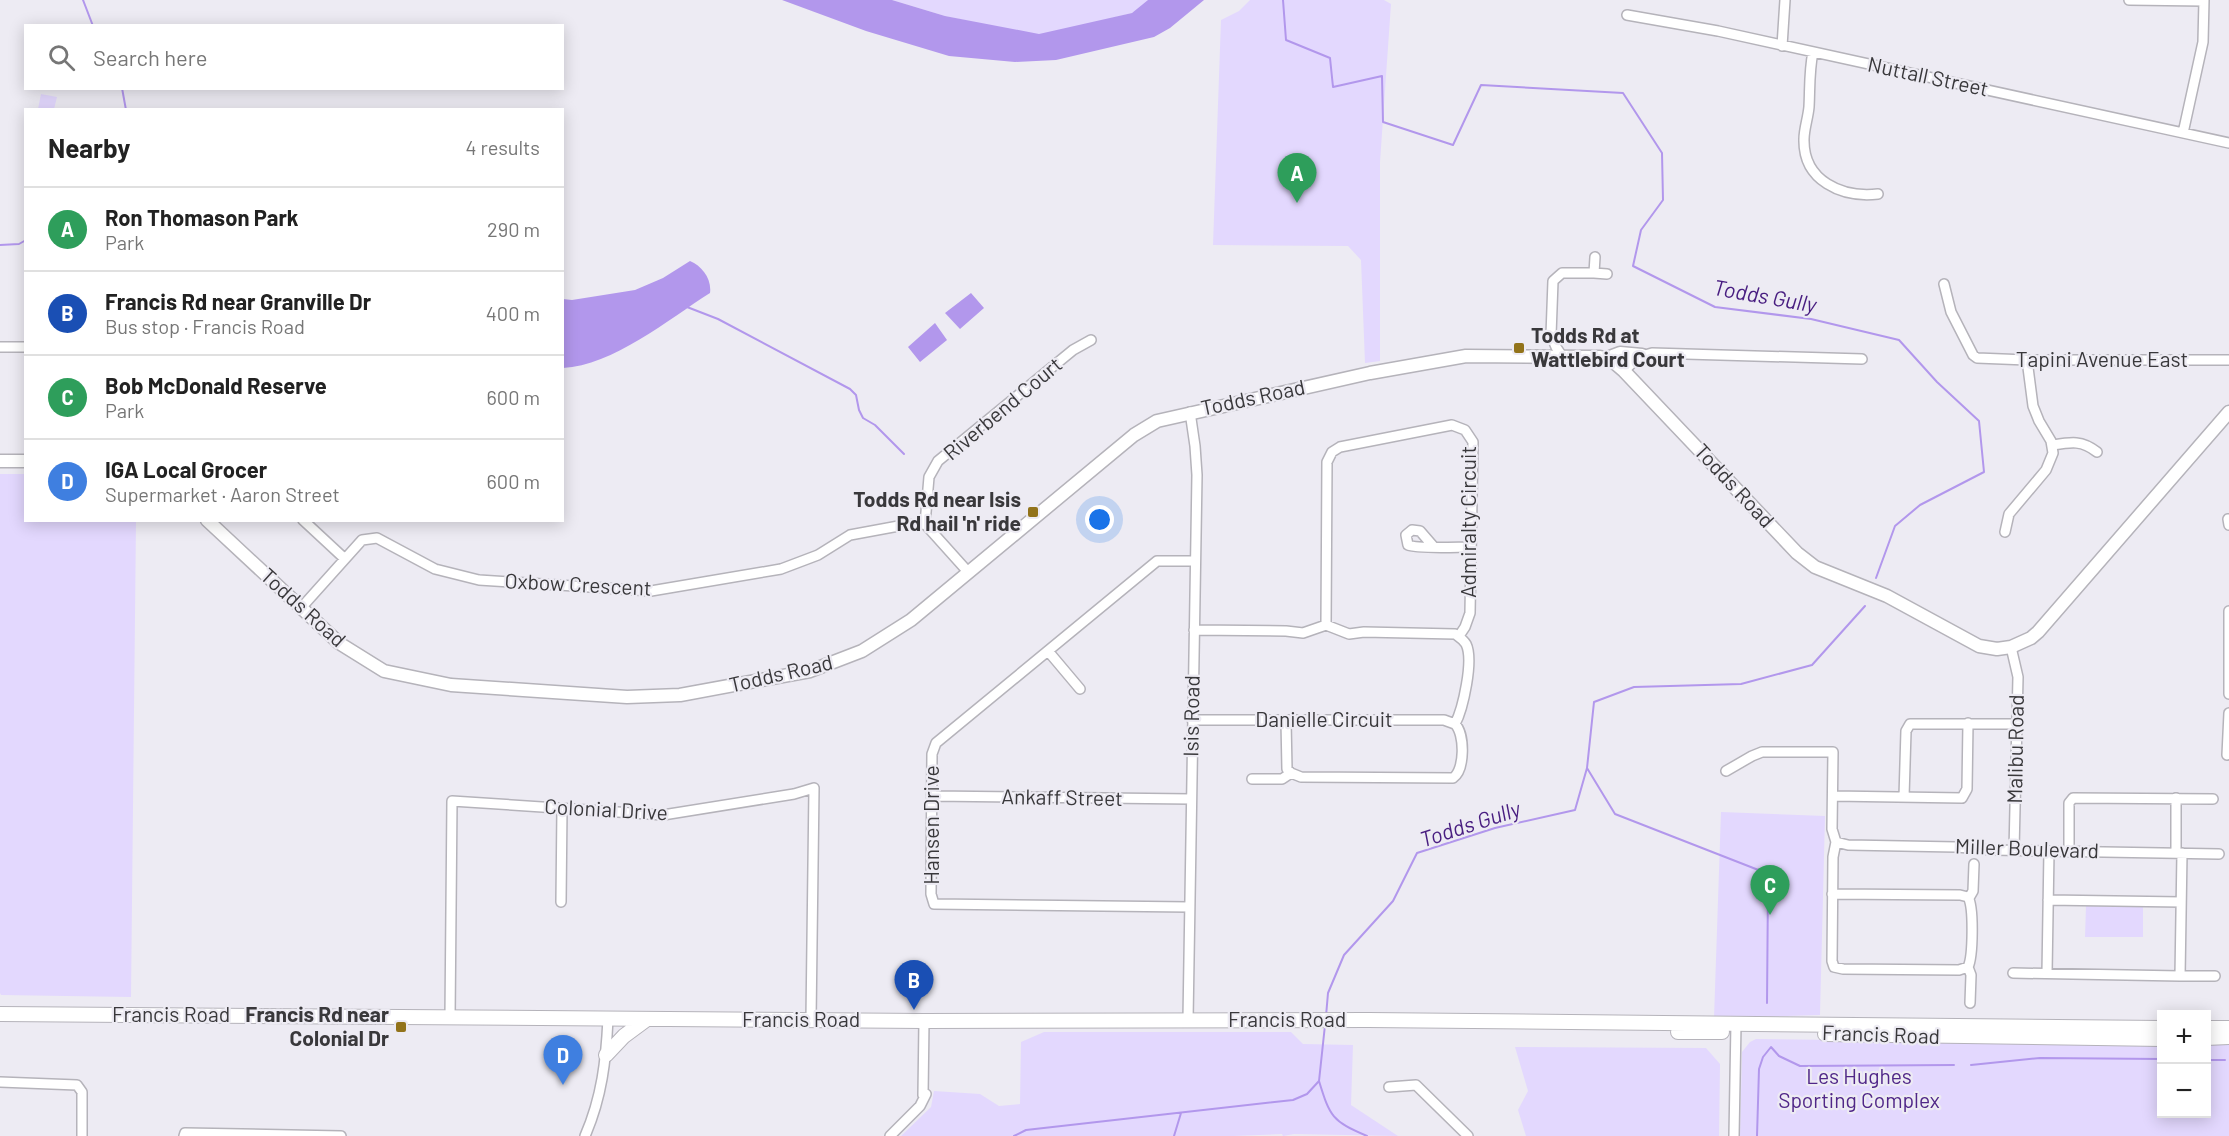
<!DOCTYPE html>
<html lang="en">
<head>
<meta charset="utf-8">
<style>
  body { margin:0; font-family:Barlow,sans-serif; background:#f6f6f6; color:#222 }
  .controls { position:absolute; right:18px; bottom:18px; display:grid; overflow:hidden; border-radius:0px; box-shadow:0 3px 15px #0003 }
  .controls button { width:54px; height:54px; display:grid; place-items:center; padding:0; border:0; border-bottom:2px solid #e0e0e0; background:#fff; color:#222; font:30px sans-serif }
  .you { position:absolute; left:1100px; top:520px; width:21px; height:21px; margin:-15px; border:4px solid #fff; border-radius:50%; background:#1a73e8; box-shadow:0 0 0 9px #1a73e833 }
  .badge { display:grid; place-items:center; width:39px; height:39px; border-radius:50%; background:#0b8043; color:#fff; font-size:20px; font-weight:700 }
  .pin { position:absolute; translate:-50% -50px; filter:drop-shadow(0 2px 3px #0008) }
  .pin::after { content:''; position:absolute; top:32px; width:21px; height:18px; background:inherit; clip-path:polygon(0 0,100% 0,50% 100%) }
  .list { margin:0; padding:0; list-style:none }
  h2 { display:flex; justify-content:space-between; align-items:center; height:78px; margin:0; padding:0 24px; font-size:26px }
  h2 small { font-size:20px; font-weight:400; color:#767676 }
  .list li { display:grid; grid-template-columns:39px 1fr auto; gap:18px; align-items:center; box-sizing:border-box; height:84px; padding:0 24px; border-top:2px solid #e0e0e0 }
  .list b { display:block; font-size:22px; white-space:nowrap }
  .list p { margin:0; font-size:20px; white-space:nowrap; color:#767676 }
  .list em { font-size:20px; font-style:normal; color:#767676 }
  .icon { flex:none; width:33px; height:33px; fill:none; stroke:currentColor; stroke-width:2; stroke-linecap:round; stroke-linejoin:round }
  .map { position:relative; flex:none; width:2229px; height:1136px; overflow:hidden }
  .search { position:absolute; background:#fff; box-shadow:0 3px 15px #0003; left:24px; top:24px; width:540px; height:66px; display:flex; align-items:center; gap:15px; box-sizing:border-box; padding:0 21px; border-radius:0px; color:#767676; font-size:22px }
  .panel { position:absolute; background:#fff; box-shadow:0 3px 15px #0003; left:24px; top:108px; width:540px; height:414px; border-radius:0px }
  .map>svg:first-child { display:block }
  .green { fill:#e3d8fe }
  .water { fill:#b297ec }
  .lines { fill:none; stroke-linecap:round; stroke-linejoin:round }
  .stream { stroke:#b297ec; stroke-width:2 }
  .minor-casing { stroke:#b5b3ba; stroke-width:12 }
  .tertiary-casing { stroke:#b5b3ba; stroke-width:15 }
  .secondary-casing { stroke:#b5b3ba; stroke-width:16 }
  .minor { stroke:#fff; stroke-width:9 }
  .tertiary { stroke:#fff; stroke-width:12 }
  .secondary { stroke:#fff; stroke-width:14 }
  .poi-dot { fill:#92731a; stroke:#edebf3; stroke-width:2 }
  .labels { text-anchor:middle; stroke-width:4.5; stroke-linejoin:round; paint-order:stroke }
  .street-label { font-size:21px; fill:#39383b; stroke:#edebf3 }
  .poi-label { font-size:21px; font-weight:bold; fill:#39383b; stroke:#edebf3; text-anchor:end }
  .park-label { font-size:21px; fill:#502788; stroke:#edebf3 }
  .water-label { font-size:22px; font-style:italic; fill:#481d80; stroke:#edebf3 }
</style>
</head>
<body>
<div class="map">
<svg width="2229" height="1136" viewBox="0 0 2229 1136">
  <rect width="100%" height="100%" fill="#edebf3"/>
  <path class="green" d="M892,0H1154L1132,13L1030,38L974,22L945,16Z
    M1250,0H1384L1391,4L1380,162V361L1365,363L1361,260L1348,246L1213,245L1221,20L1239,11Z
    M41,94L57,97L54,109H38Z
    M0,474H25L26,520L136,521L131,997L1,995L0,993Z
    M1721,812L1825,816L1820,1015L1714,1018Z
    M2086,906L2143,907V937H2085Z
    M1044,1032H1291L1303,1044L1353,1045L1351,1105L1398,1136L1294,1134L1283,1136L1282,1134L1233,1136H901L931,1107L934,1091L980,1094L999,1106L1020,1104L1021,1042Z
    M1756,1039L2161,1044L2162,1114H2206L2207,1045L2229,1044V1136H1740L1742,1052L1750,1042Z
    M1515,1047L1706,1048L1720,1064L1719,1136H1526L1518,1110L1528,1091Z"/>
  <path class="water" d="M782,0H892L945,16L1039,34L1132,13L1148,0H1204L1170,28L1154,37L1056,60L1015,62L949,56L866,31Z
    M690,261C702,266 712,279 710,293C669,319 612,366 563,368V299L572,300L635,290L663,278Z
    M971,293L984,308L960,329L945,313Z
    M935,323L947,340L920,362L908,347Z"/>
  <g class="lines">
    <path class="stream" d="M83,0L93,26
      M1283,0L1286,40L1330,58L1333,87L1382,76L1383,122L1453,145L1481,85L1623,93L1662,153L1663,200L1641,230L1633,266L1715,307L1811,319L1899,340L1937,382L1979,421L1984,472L1920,505L1895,526L1876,578
      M122,88L126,110
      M0,245L19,244L26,240
      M687,307L718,319L850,389L856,395L859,410L863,418L875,425L904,454
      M1587,768L1615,814L1761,871L1768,883L1767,1003
      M1326,1016L1328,993L1344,955L1393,901L1417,853L1495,828L1575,810L1587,768L1594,702L1634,687L1741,684L1812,665L1865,606
      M2206,1060H2225
      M1971,1065L2040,1058L2162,1059
      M1319,1081C1330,1117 1332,1121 1367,1136
      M1014,1136L1026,1130L1293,1100L1307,1094L1319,1081L1325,1025
      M1174,1136L1181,1113
      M1757,1136L1759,1069L1763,1057L1771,1047L1779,1056L1800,1066L1954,1065"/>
    <defs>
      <path id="minor" d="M2129,0L2204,1
        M1627,15L1718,31L2229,143
        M1782,46L1785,0
        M1813,52C1809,71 1810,89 1809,107C1808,118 1804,129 1804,139C1803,181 1842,198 1878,194
        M2183,133L2203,42L2204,0
        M1595,257L1594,273L1607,274
        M1944,284L1951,312L1973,355L1977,358L2027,360H2229
        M0,347H26
        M1562,356L1556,347L1551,335L1553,281L1562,273H1594
        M1624,371L1638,357L1652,353L1862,359
        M2053,445C2071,442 2082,440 2097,452
        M2228,519L2229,525
        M303,520L345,559
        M925,524L929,477L938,461L1073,350L1091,340
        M2005,532L2009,514L2046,470L2053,453L2051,441L2039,421L2033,406L2027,360
        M1433,546L1420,531L1412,530L1406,535L1408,545C1416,549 1457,547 1470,547
        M301,608L362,540L377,538L435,569L479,580L651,591L781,569L818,555L850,535L904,525L925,524L969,573
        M2229,611V694
        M1326,625L1327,462L1332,452L1340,447L1452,425L1465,430L1473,442L1470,613L1465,627L1459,636
        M1194,630L1286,631L1303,633L1326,625L1349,634L1364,632L1455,634C1459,637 1463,639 1466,644C1474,660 1463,709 1455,724
        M2011,647L2018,677L2014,851
        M1048,651L1080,689
        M1192,720H1444L1455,724
        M1286,721L1287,769L1291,773L1301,777L1453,778C1465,770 1465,734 1455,724
        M2227,755L2229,713
        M1726,771L1752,756L1762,752H1833L1832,829L1836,842
        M1252,779H1282L1291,773
        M932,796L1191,799
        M1833,796L1962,798L1967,789L1968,723
        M1904,797L1906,731L1910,724H2017
        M1836,842L1848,845L1956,847L1993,850L2219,854
        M1836,842L1833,857L1832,961L1834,967L1843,969L1959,970L1968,967
        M2069,852V803L2073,798L2213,799
        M2176,853V798
        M1832,894L1960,895L1968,897C1974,907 1973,957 1968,967L1971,975L1970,1003
        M1969,898L1973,891L1974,864
        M2048,900L2181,902
        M561,902L562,808
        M1189,907L934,904L931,894L932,754L936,743L1157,561H1195
        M2013,973L2180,976L2182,853
        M2047,973L2049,851
        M2180,976H2215
        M450,1017L452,801L663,815L794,794L814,788L811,1020
        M1188,1020L1197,475L1195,446L1190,412
        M0,1082L77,1085L82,1092V1136
        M1389,1087L1416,1085L1468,1136
        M184,1136L185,1133L341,1136
        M585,1136C602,1097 606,1060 608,1019
        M890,1136L920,1106L926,1094L923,1095L924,1021
        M1734,1136L1736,1023"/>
      <path id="tertiary" d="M1607,358L1620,353L1642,355
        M0,461H26
        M207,520L339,643L384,671L451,685L627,697L680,695L810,671L862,651L911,620L1134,435L1157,421L1370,373L1466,356L1599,357L1610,359L1624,371L1797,553L1815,567L1887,596L1979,646L1997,649L2011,647L2031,638L2038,632L2229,412"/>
      <path id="secondary" d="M0,1014L924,1021L1368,1020L2162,1028
        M2206,1028H2229
        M1678,1032H1722
        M1825,1034L2162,1039
        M2206,1038L2229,1037
        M606,1055L624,1036L647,1019"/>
    </defs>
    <use href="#minor" class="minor-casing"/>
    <use href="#tertiary" class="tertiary-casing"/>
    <use href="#secondary" class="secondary-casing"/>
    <use href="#minor" class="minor"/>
    <use href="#tertiary" class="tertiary"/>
    <use href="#secondary" class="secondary"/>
  </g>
  <g class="poi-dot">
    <rect x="1513" y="342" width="12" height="12" rx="3"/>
    <rect x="1027" y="506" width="12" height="12" rx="3"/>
    <rect x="395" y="1021" width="12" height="12" rx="3"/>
  </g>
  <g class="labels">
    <g class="street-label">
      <text transform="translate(1928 77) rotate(12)" y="7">Nuttall Street</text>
      <text x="2102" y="367">Tapini Avenue East</text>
      <text transform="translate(1253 398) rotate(-12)" y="7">Todds Road</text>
      <text transform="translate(1003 409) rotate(-40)" y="7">Riverbend Court</text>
      <text transform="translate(1734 486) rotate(47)" y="7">Todds Road</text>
      <text transform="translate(1469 522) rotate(-90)" y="7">Admiralty Circuit</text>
      <text transform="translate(578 585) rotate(3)" y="7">Oxbow Crescent</text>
      <text transform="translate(303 608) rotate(42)" y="7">Todds Road</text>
      <text transform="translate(781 674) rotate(-13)" y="7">Todds Road</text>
      <text transform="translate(1192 716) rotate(-89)" y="7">Isis Road</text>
      <text x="1324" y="727">Danielle Circuit</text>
      <text transform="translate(2016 749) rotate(-89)" y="7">Malibu Road</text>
      <text transform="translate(1062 798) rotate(1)" y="7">Ankaff Street</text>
      <text transform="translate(606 810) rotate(3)" y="7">Colonial Drive</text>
      <text transform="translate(932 825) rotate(-90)" y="7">Hansen Drive</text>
      <text transform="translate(2027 849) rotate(2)" y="7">Miller Boulevard</text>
      <text x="171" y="1022">Francis Road</text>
      <text x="801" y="1027">Francis Road</text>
      <text x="1287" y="1027">Francis Road</text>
      <text transform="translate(1881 1035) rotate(2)" y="7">Francis Road</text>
    </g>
    <g class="poi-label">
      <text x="1531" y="343" text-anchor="start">Todds Rd at<tspan x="1531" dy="24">Wattlebird Court</tspan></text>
      <text x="1021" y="507">Todds Rd near Isis<tspan x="1021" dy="24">Rd hail 'n' ride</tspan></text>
      <text x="389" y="1022">Francis Rd near<tspan x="389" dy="24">Colonial Dr</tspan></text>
    </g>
    <g class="park-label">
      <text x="1859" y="1084">Les Hughes<tspan x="1859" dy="24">Sporting Complex</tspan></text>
    </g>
    <g class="water-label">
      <text transform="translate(1765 296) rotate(10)" y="8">Todds Gully</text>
      <text transform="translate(1470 824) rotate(-18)" y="8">Todds Gully</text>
    </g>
  </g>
</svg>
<div class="controls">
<button>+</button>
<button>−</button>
</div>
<div class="you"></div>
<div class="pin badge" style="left:1297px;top:203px;background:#2e9e5b">A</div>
<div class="pin badge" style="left:914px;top:1010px;background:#1a4fb4">B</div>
<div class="pin badge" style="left:1770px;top:915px;background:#2e9e5b">C</div>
<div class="pin badge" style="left:563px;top:1085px;background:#3f7fe0">D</div>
<div class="search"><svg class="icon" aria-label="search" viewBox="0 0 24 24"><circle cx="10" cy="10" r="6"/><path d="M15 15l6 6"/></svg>Search here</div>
<section class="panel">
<h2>Nearby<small>4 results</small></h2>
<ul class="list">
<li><span class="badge" style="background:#2e9e5b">A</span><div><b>Ron Thomason Park</b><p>Park</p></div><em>290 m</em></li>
<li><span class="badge" style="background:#1a4fb4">B</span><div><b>Francis Rd near Granville Dr</b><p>Bus stop · Francis Road</p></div><em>400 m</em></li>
<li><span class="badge" style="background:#2e9e5b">C</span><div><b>Bob McDonald Reserve</b><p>Park</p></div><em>600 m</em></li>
<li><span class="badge" style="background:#3f7fe0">D</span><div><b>IGA Local Grocer</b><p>Supermarket · Aaron Street</p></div><em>600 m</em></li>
</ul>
</section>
</div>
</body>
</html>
